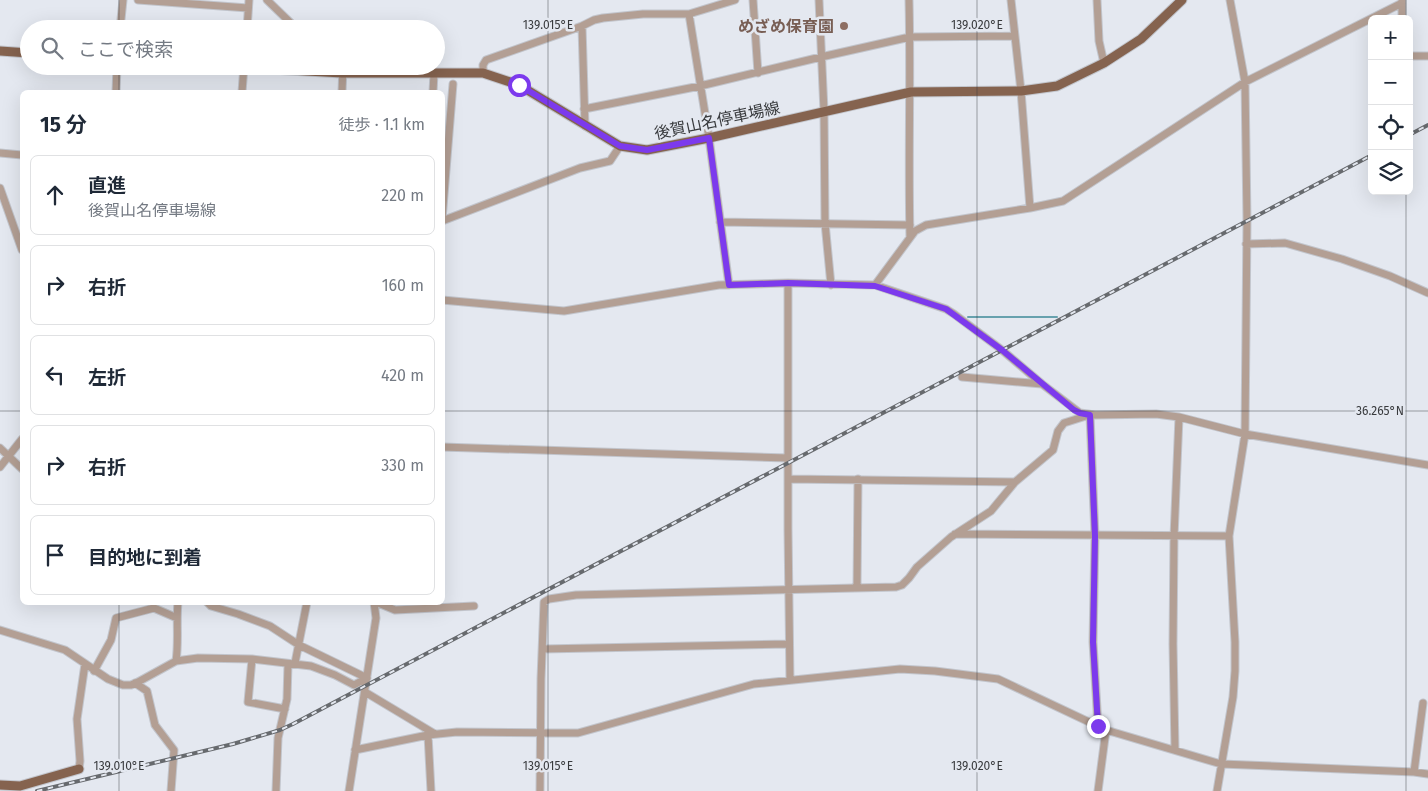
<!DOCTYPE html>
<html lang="ja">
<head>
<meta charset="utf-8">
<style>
  body { margin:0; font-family:"Fira Sans","Noto Sans JP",sans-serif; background:#f2f2f3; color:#1f2937 }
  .controls { position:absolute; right:15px; top:15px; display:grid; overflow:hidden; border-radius:8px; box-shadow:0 5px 20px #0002 }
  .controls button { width:45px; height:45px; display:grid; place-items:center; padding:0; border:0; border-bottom:1px solid #e0e1e3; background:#fff; color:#1f2937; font:25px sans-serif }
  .stop { position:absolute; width:15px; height:15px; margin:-11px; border:4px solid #7c3aed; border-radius:50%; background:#fff }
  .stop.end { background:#7c3aed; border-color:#fff; box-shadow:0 1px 5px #0008 }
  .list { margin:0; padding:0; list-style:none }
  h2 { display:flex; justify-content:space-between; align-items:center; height:65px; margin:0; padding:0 20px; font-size:21px }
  h2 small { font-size:16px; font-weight:400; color:#747a83 }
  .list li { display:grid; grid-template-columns:32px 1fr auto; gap:15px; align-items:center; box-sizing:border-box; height:80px; margin:0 10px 10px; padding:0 10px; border:1px solid #e0e1e3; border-radius:8px }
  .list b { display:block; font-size:19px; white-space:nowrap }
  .list p { margin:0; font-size:16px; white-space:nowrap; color:#747a83 }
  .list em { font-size:16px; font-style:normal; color:#747a83 }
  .icon { flex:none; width:28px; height:28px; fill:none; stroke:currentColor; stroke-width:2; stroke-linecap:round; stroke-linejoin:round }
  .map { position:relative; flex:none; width:1428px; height:791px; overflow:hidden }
  .search { position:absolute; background:#fff; box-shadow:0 5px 20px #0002; left:20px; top:20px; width:425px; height:55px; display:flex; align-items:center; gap:12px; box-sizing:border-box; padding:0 18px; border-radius:28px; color:#747a83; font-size:19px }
  .panel { position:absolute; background:#fff; box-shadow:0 5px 20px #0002; left:20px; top:90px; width:425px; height:515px; border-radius:8px }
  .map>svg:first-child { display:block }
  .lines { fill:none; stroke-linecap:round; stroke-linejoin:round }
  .stream { stroke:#67a1ae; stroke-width:2 }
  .minor-casing { stroke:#c2c5cc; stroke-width:9 }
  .major-casing { stroke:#c2c5cc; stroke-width:11 }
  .minor { stroke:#b39f94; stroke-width:7 }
  .major { stroke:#85634f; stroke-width:9 }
  .rail-casing { stroke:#676a6e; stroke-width:4 }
  .rail { stroke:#e4e8f0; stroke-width:2; stroke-dasharray:5.5; stroke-linecap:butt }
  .route { stroke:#7c3aed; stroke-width:6 }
  .ticks { fill:none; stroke:#383a3d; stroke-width:1; stroke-opacity:0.45 }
  .education-dot { fill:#8d6e63; stroke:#e4e8f0; stroke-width:2 }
  .labels { text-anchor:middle; stroke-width:5; stroke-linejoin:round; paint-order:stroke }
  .education-label { font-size:16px; font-weight:bold; fill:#785e54; stroke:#e4e8f0; text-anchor:end }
  .street-label { font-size:16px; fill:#383a3d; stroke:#e4e8f0 }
  .ticks-label { font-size:12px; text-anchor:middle; fill:#383a3d; stroke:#e4e8f0; stroke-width:5; stroke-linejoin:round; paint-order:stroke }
</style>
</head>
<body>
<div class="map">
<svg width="1428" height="791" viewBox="0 0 1428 791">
  <rect width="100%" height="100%" fill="#e4e8f0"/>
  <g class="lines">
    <path class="stream" d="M968,317H1057"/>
    <defs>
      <path id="minor" d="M138,0L248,8
        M267,0L297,29
        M753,0L758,73
        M819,0L824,111L825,223L831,285
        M909,0C911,79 908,158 910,237
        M1011,0L1021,91L1030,208
        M1097,0L1099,41L1104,63
        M1402,0V19
        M689,14L709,138L729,285
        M582,26L585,126
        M120,29L123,0
        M247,29L249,0
        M1409,56H1428
        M483,73V65L486,60L582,26L594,20L603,18L643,14H689L735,0
        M116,92L117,66
        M242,92L244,66
        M342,92L343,66
        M433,92L434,73
        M584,109L700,86L821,57L910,37L1014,36
        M0,153L22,155
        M0,188L22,250
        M442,219L453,84
        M442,221L580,168L610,161L620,146
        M720,222L910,225
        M1246,244L1285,243L1342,259L1390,276L1428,293
        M788,283V529L790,680
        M875,285L915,231L926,225L1030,208L1063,201L1245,82L1402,3
        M442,300L564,311L719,285L788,283L875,285L946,309L954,314L1002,350L1042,384L1080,413L1095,415L1156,414L1179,417L1245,434L1247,221L1245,82L1230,0
        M962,377L1042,384
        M1090,415L1095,536L1093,642L1098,726
        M442,447L788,458
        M0,448L22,469
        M0,467L22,439
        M789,479L1015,482
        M955,534L1229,536
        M857,588L858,479
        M207,602L211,606L238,614L270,626L299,645L367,678
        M376,602L395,610L474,606
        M0,630L65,650L108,679L123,685H131L138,682L176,661L198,658L252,659L311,666L335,675L354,685L367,678
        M543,649L789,644
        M252,659L248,702L285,709
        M176,661C179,641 176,622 178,602
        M295,663L307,602
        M94,671L111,640L116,618L154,608L177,618
        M135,683L147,691L155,725L174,750L171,791
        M365,692L435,734
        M428,735L431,791
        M355,750L428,735L457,732L578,733L754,684L900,669L935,671L998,679L1106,730L1221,764L1414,772L1428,774
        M1175,750L1173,644L1174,537L1179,417
        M79,769L80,761L77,719L85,664
        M1414,772L1423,703
        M276,791L278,738L287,699L288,664
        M349,791L376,618L374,602
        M540,791L541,679L544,602L549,599L576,595L896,587L902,585L909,578L917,567L951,537L991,511L1015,482L1053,450L1058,431L1064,423L1086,416
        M1098,791L1106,730
        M1217,791L1233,697L1235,671V642L1229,536L1245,434L1428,465"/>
      <path id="major" d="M0,51L29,53
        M216,66L342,73H483L519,85L620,146L647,150L709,138L911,92L1021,91L1057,86L1104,63L1141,39L1182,0
        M0,785L20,786L79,769"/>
    </defs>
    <use href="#minor" class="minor-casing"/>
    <use href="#major" class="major-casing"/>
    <use href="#minor" class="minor"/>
    <use href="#major" class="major"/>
    <defs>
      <path id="rail" d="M1409,135L1428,125
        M37,791L233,744L280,730L293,724L1372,155"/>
    </defs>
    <use href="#rail" class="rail-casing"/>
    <use href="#rail" class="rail"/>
  </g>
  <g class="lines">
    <path class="route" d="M519,85L620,146L647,150L709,138L729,285L788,283L875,286L946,309L1002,350L1074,410L1080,413L1090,415L1095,536L1093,642L1098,726"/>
  </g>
  <path class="ticks" d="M119,0V29M548,0V791M977,0V791M1406,0V19M119,66V92M1406,191V791M0,411H22M442,411H1428M119,602V791"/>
  <circle class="education-dot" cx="844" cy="26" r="5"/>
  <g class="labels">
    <g class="education-label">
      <text x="834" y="32">めざめ保育園</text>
    </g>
    <g class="street-label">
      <text transform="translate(717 120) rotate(-12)" y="6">後賀山名停車場線</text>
    </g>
  </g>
  <g class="ticks-label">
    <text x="548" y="29">139.015°E</text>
    <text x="977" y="29">139.020°E</text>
    <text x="1380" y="415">36.265°N</text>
    <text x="119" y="770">139.010°E</text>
    <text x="548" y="770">139.015°E</text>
    <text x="977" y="770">139.020°E</text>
  </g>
</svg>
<div class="controls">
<button>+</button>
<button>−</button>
<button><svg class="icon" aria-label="locate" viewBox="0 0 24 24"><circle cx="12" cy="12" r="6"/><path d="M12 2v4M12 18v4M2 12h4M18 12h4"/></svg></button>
<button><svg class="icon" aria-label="layers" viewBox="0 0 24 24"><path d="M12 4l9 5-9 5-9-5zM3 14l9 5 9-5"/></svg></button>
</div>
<div class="stop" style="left:519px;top:85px"></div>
<div class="stop end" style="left:1098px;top:726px"></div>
<div class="search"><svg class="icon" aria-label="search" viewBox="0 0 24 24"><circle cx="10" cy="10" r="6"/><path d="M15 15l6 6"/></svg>ここで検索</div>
<section class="panel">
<h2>15 分<small>徒歩 · 1.1 km</small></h2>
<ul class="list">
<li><svg class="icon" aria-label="ahead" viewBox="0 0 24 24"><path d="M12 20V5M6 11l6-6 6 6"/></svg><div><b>直進</b><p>後賀山名停車場線</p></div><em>220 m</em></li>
<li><svg class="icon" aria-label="right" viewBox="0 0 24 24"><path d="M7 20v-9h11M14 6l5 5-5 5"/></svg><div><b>右折</b></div><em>160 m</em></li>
<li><svg class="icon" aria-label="left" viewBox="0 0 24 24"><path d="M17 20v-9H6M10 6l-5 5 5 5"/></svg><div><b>左折</b></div><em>420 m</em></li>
<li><svg class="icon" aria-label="right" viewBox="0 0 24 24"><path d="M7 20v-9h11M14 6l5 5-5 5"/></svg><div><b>右折</b></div><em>330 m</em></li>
<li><svg class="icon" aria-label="arrive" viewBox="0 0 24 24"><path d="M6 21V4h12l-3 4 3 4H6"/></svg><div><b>目的地に到着</b></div></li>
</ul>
</section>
</div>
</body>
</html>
